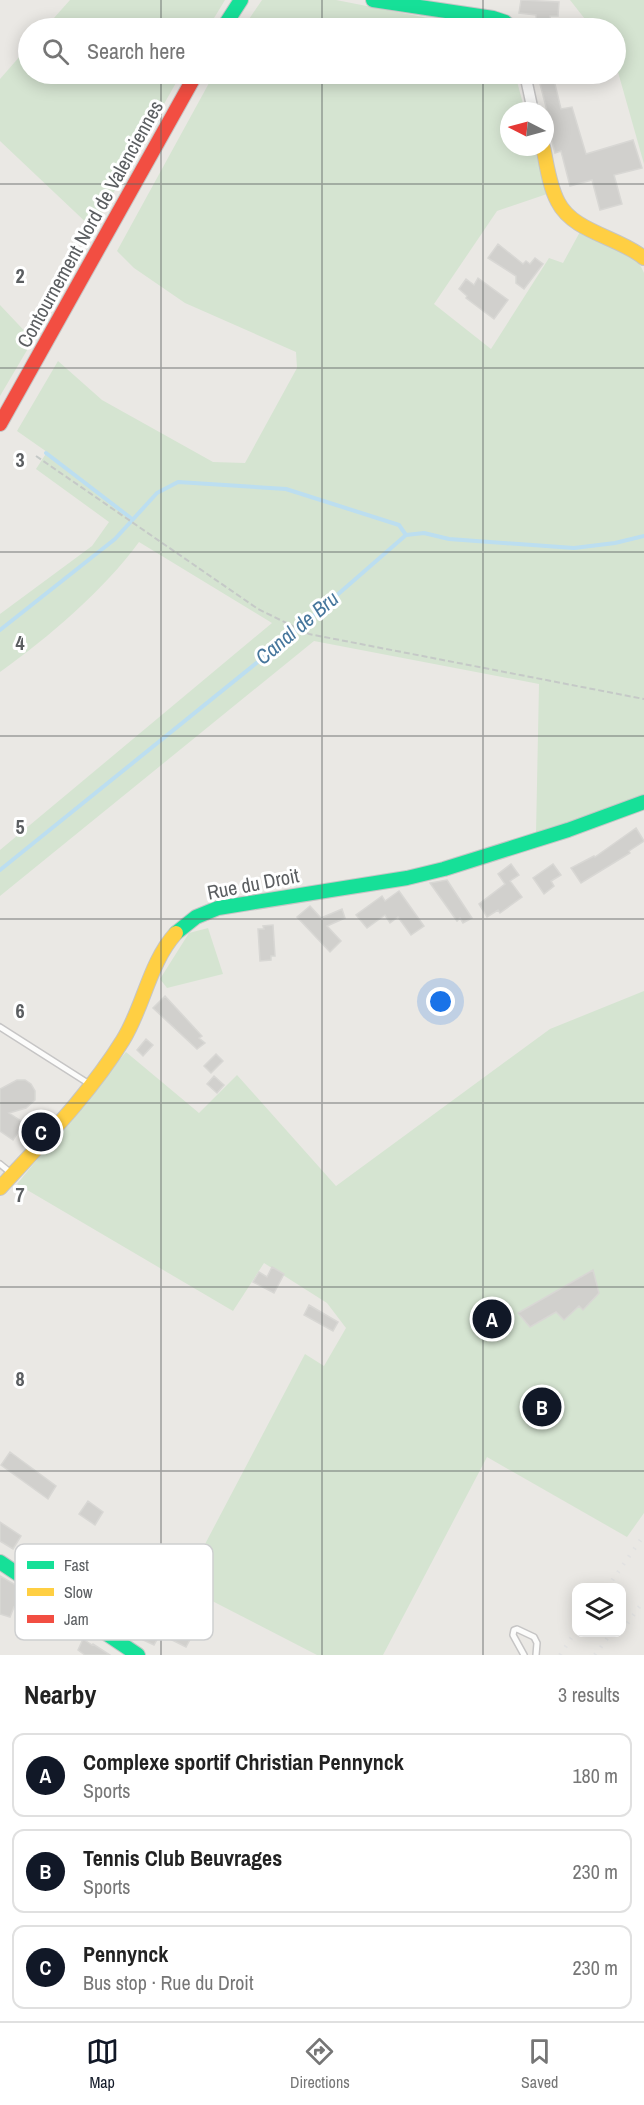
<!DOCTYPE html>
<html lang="en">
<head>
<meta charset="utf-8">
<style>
  body { margin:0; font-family:"Archivo Narrow",sans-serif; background:#f2f2f2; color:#222 }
  .controls { position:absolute; right:18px; bottom:18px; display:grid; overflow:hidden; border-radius:12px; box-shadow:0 3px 15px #0003 }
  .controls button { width:54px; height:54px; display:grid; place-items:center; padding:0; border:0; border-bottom:2px solid #e0e0e0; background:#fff; color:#222; font:30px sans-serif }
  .compass { position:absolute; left:500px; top:102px; width:54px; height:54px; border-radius:50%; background:#fff; box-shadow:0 3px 15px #0003; rotate:276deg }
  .you { position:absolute; left:441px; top:1002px; width:21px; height:21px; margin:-15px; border:4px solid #fff; border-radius:50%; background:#1a73e8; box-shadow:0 0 0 9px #1a73e833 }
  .badge { display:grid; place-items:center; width:39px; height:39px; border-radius:50%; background:#111827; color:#fff; font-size:20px; font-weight:700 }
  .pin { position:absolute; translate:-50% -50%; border:3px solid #fff; box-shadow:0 2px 6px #0006 }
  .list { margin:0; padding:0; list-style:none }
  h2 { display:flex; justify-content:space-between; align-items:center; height:78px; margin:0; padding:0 24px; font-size:26px }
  h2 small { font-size:20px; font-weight:400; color:#767676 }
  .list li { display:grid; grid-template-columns:39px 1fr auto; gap:18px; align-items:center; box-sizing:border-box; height:84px; margin:0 12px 12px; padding:0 12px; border:2px solid #e0e0e0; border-radius:12px }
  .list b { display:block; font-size:22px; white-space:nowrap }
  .list p { margin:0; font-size:20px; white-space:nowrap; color:#767676 }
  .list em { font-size:20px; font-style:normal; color:#767676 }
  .icon { flex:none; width:33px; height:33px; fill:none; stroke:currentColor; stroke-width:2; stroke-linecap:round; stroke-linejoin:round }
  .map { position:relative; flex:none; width:644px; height:1655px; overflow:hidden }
  .search { position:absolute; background:#fff; box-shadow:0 3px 15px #0003; left:18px; right:18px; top:18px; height:66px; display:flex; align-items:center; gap:15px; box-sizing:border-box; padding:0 21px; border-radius:33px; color:#767676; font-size:22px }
  .sheet { height:366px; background:#fff }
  nav { display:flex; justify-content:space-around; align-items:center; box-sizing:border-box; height:84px; border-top:2px solid #e0e0e0; background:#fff; font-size:16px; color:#767676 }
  nav a { display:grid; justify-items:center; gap:3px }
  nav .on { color:#111827 }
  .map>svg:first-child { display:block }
  .green { fill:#d5e4d1 }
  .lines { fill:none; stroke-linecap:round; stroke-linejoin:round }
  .stream { stroke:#bcdef0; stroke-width:4 }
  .building { fill:#d1d0cd; stroke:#d8d7d4; stroke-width:1.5 }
  .lane-casing { stroke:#c6c5c5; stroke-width:8 }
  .street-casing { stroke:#c6c5c5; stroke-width:13 }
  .fast-casing { stroke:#c5c5c5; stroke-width:16 }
  .slow-casing { stroke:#c5c5c5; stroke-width:16 }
  .jam-casing { stroke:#c5c5c5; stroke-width:16 }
  .path { stroke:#c5c9c7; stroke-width:2; stroke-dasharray:6 3; stroke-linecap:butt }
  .lane { stroke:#fcfcfb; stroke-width:5 }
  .street { stroke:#fcfcfb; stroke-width:10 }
  .fast { stroke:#16e098; stroke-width:14 }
  .slow { stroke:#ffcf43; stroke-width:14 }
  .jam { stroke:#f24e42; stroke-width:14 }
  .rail { stroke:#e1e1e1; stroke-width:4; stroke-dasharray:1.5 8; stroke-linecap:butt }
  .grid { fill:none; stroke:#5b5e61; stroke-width:1.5; stroke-opacity:0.55 }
  .labels { text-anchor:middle; stroke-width:6; stroke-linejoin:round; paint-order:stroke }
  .street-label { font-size:20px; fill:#5b5e61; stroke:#fff }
  .water-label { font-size:21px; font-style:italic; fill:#46769c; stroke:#fff }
  .key { fill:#fff; stroke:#cecfd0; stroke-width:1.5 }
  .key-label { font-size:16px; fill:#5b5e61 }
  .grid-label { font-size:20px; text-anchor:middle; font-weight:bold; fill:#5b5e61; stroke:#fff; stroke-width:6; stroke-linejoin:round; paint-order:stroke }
</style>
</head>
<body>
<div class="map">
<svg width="644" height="1655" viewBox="0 0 644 1655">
  <rect width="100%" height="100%" fill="#eae8e4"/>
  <path class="green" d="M70,0H225L208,28H45Z
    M262,0H336L479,28H243Z
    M570,0H644V164L616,65V28H592Z
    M28,47V74H181L93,229L0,141V79Z
    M214,74H515L525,111H509V147H534L547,194L497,211L434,304L491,349L549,258L563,263L581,230C602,240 635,249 644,273V795L536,834L539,684L314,641L0,896V850L272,623L139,542C104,590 48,638 0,672V614L92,546L109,522L36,469L47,452L17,431L58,361L102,400L213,462L245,463L297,368L296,352L185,303L134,268L117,251Z
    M0,305L33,340L0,396Z
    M208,928L223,974L167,988L160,979L189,933Z
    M644,991V1513L627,1537L487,1457L383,1655H317L183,1586L305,1354L324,1366L346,1328L327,1303L264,1263L233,1311L17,1184L126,1052L199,1113L237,1075L336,1186L550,1029Z"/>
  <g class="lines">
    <path class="stream" d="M46,453L132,519
      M0,630L115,539L157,493L178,482L286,489L399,525L406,535
      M0,870L290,636L406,535L424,533L449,539L574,548L615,543L644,536"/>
  </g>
  <path class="building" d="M521,0L559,2L558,16H550L551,28H537L536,15L519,13Z
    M554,80L561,109L572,107L586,154L633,140L642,168L614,175L622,204L600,210L592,180L570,186L561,151L555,153L548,127L551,126L540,84Z
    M498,244L523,264L526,261L530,264L535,258L543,264L524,289L516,283V276L488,258Z
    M478,278L508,300L494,319L466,298L467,296L459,289L466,279L474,285Z
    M636,828L644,841L629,851L630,853L581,883L571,868L594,856L595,857Z
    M511,864L519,875L510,881L522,897L500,913L498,910L487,917L479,904L505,884L498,874Z
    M553,864L561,875L551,881L554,886L544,894L533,878Z
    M447,880L472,918L463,923L460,918L457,921L430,883Z
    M399,891L424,926L411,935L398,917L390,923L385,915L367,928L356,915L382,896L385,901Z
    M310,906L321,918L342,909L345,918L327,926L341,941L330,952L297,917Z
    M273,925L275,956H271V960L260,961L258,929H264L263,926Z
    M165,996L202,1036L199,1038L205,1043L197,1049L153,1008Z
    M146,1039L153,1045L143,1056L137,1050Z
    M216,1054L223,1061L211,1073L204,1066Z
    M214,1076L224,1085L217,1093L207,1084Z
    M17,1080H25L31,1084L35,1091V1100L26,1108L9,1113L24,1123L13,1140L0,1131V1089Z
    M272,1267L284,1274L274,1293L253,1282L259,1272L267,1277Z
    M593,1270L599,1293L583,1310L579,1306L564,1320L556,1312L530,1327L518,1313Z
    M309,1305L338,1322L333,1331L304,1315Z
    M10,1452L56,1486L48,1499L1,1465Z
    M88,1501L103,1512L95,1525L79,1514Z
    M0,1522L21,1536L13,1549L0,1541Z
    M0,1576L26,1591L18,1608L14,1607L10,1617L0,1614Z
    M109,1582L139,1600L143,1592L174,1607L168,1618L194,1632L186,1647L160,1634L154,1645L143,1640L157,1612L139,1603L120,1631L93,1613Z
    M83,1639L92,1645L93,1644L110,1655H85L78,1650Z"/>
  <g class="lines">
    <defs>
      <path id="lane" d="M0,1027L91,1085
        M0,1164L11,1173
        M524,1655L513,1635L514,1630L517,1629L534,1637L537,1643L536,1655"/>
      <path id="street" d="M525,74L533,111"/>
      <path id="fast" d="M373,0L493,18L505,22L512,28
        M223,28L241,0
        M176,933L196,917L218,908L407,878L444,869L568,830L644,802
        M0,1562L138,1655"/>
      <path id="slow" d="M543,147C547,165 549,185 558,202C573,232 619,237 644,258
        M0,1188C43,1141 89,1095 123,1040C144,1006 149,963 176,933"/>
      <path id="jam" d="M0,424L196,74"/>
    </defs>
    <use href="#lane" class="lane-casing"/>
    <use href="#street" class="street-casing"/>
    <use href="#fast" class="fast-casing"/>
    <use href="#slow" class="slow-casing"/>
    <use href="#jam" class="jam-casing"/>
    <path class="path" d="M36,456L258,609L309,634L644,699"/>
    <use href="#lane" class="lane"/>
    <use href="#street" class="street"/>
    <use href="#fast" class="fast"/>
    <use href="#slow" class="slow"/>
    <use href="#jam" class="jam"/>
    <path class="rail" d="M607,1588L644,1535
      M622,1631L644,1600
      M560,1655L576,1631
      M595,1655L612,1632"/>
  </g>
  <path class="grid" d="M161,0V28M322,0V28M483,0V28M161,74V1655M322,74V1655M483,74V1655M0,184H644M0,368H644M0,552H644M0,736H644M0,919H644M0,1103H644M0,1287H644M0,1471H644"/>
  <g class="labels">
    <g class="street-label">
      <text transform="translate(90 224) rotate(-61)" y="7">Contournement Nord de Valenciennes</text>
      <text transform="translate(253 884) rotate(-11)" y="7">Rue du Droit</text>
    </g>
    <g class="water-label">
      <text transform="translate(297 628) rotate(-40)" y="7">Canal de Bru</text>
    </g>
  </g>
  <rect x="15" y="1544" width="198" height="96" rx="9" class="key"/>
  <rect x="27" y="1561" width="27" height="8" fill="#16e098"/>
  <rect x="27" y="1588" width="27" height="8" fill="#ffcf43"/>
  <rect x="27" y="1615" width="27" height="8" fill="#f24e42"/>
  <g class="key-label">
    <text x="64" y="1571">Fast</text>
    <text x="64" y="1598">Slow</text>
    <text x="64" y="1625">Jam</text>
  </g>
  <g class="grid-label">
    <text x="20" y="283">2</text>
    <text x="20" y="467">3</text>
    <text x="20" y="650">4</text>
    <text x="20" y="834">5</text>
    <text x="20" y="1018">6</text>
    <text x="20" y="1202">7</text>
    <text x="20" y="1386">8</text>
  </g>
</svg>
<div class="controls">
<button><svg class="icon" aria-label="layers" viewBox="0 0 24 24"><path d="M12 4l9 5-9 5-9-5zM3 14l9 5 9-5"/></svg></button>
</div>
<svg class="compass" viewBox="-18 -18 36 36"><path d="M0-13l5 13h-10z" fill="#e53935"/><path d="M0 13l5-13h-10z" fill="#767676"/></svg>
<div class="you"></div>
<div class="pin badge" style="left:492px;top:1319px">A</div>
<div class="pin badge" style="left:542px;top:1407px">B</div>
<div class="pin badge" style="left:41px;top:1132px">C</div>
<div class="search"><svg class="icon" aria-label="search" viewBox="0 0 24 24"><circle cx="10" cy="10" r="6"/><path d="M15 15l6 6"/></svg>Search here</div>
</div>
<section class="sheet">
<h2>Nearby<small>3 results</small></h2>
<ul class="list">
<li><span class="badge">A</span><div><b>Complexe sportif Christian Pennynck</b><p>Sports</p></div><em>180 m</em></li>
<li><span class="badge">B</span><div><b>Tennis Club Beuvrages</b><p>Sports</p></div><em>230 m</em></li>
<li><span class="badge">C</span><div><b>Pennynck</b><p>Bus stop · Rue du Droit</p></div><em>230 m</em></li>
</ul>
</section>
<nav>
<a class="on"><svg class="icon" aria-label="map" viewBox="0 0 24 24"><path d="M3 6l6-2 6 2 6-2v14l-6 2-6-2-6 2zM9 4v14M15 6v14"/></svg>Map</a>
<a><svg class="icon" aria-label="directions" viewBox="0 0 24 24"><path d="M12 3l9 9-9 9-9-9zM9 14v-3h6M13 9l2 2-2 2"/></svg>Directions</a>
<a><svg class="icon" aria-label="saved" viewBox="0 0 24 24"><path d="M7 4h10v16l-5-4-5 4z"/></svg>Saved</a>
</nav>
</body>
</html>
